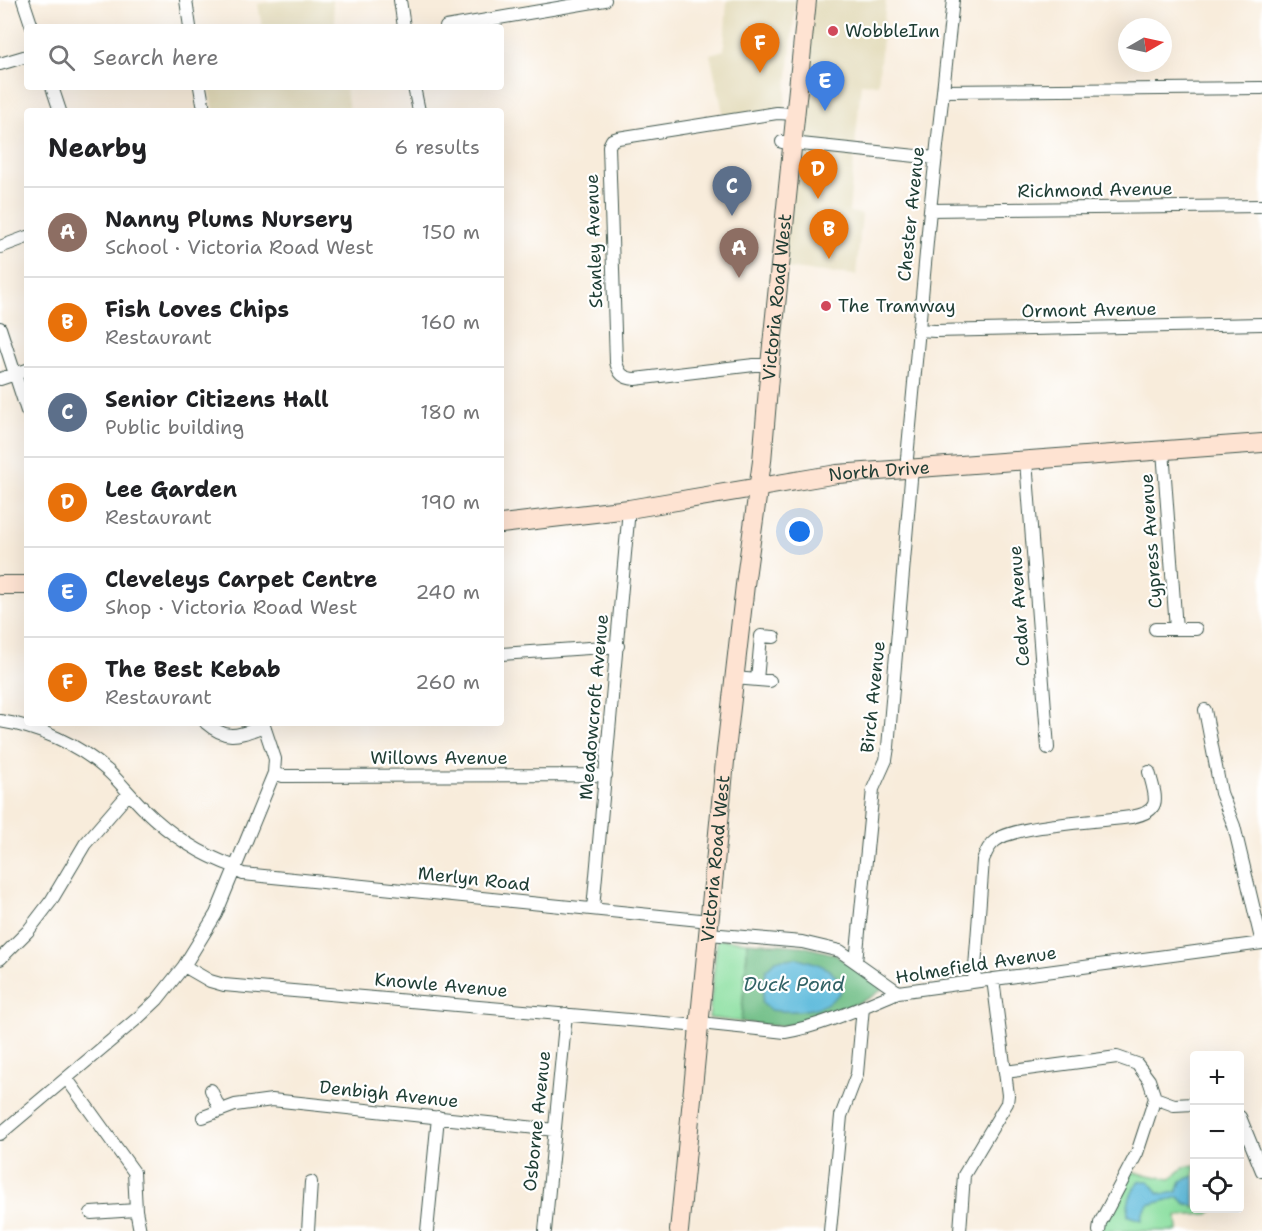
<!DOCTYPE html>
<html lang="en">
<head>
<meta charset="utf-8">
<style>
  body { margin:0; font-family:"Shantell Sans",sans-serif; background:#f2f2f2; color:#202124 }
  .controls { position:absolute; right:18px; bottom:18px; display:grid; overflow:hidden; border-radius:6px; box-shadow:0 6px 24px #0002 }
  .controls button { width:54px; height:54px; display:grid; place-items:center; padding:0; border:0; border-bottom:2px solid #e0e0e0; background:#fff; color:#202124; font:30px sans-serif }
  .compass { position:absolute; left:1118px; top:18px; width:54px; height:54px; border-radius:50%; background:#fff; box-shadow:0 6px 24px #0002; rotate:81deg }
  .you { position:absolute; left:800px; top:532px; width:21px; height:21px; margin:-15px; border:4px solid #fff; border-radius:50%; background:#1a73e8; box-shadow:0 0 0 9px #1a73e833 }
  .badge { display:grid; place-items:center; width:39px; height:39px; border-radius:50%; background:#7c3aed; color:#fff; font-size:20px; font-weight:700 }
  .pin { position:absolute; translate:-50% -50px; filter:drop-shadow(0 2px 3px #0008) }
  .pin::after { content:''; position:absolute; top:32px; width:21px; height:18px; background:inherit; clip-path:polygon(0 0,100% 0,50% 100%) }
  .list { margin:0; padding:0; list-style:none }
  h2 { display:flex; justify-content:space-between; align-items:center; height:78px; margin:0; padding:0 24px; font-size:26px }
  h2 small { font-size:20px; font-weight:400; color:#757577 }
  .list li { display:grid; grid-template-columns:39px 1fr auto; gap:18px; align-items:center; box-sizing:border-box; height:90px; padding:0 24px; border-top:2px solid #e0e0e0 }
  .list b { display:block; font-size:22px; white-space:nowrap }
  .list p { margin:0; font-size:20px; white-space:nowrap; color:#757577 }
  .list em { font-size:20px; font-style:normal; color:#757577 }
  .icon { flex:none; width:33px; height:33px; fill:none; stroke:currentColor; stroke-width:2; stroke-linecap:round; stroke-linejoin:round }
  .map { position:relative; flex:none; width:1262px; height:1231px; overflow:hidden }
  .search { position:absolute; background:#fff; box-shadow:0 6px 24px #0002; left:24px; top:24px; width:480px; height:66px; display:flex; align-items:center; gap:15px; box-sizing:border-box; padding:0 21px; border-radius:6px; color:#757577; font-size:22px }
  .panel { position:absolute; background:#fff; box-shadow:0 6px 24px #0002; left:24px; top:108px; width:480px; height:618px; border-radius:6px }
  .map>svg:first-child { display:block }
  .built { fill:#e3dbba }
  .green { fill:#8bdfa0; stroke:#558e6a; stroke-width:1.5 }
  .forest { fill:#70be86; stroke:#487e5d; stroke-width:1.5 }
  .water { fill:#5ebbdc; stroke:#3e7c88; stroke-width:1.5 }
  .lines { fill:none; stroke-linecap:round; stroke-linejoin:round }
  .street-casing { stroke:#40574d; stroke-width:14 }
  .secondary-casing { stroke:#40574d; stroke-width:20 }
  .street { stroke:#fff; stroke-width:12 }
  .secondary { stroke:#fee3d2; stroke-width:18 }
  .poi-dot { fill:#d1495b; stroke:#fff; stroke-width:2 }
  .labels { text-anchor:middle; stroke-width:4.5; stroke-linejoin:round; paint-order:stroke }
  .poi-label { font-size:18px; fill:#1f3d34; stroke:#fff; text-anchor:start }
  .street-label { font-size:18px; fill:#1f3d34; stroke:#fff }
  .water-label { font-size:20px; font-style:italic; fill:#326366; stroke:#fff }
</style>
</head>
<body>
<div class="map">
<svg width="1262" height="1231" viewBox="0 0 1262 1231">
  <rect width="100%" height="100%" fill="#fff"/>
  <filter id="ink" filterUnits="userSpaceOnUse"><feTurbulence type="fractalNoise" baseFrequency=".0167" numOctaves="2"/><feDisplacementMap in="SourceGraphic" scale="12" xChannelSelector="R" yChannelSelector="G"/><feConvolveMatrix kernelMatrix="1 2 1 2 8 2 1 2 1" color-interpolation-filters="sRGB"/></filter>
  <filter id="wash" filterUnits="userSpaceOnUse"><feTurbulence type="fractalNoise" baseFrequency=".008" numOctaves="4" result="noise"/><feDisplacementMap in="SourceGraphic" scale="24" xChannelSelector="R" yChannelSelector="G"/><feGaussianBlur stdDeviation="1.35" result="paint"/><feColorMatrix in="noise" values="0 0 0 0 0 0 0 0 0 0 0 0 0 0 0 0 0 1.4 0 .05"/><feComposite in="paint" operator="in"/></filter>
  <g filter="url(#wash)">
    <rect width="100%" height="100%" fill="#f8ecdb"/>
    <path class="built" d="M285,0H332L336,27H262L258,4Z
      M727,0H796L784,113L725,121L710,54L724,50Z
      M807,0H886L878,84L861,83L849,212L862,214L856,275L781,268Z
      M209,87H345L349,108L332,111H267L266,108L241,111H214Z"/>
    <path class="green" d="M717,939L748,942L741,1022L709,1018Z
      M1194,1165V1208L1214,1209L1209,1214L1177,1216L1178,1231H1099L1127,1171L1170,1179L1185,1167Z"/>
    <path class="forest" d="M748,942L802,946L834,954L875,981L882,989C866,1004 801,1025 778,1026C766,1026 753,1023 741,1022Z"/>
    <path class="water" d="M797,958C817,963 835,967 842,989C829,1012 794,1013 770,1010L762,1003L766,970L776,960Z
      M1194,1176V1206L1185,1203L1179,1197L1148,1205L1143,1213L1142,1220L1128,1216C1126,1204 1132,1190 1139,1181H1149L1159,1193L1165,1194L1177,1192L1181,1181Z"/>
  </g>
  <g filter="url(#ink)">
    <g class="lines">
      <defs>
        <path id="street" d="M23,0L32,27
          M186,0L190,27
          M400,0L404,27
          M446,27L605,0
          M0,64L27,56
          M52,87L60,111
          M200,87L203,104
          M414,87L419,111
          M943,91L1262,88
          M782,142L935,158
          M930,210L1262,206
          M0,247L27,237
          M0,328L27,411
          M918,330L935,331L1262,324
          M770,365H754L635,379C623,378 619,374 616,362L609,146L612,140L618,138L777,113L795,114
          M0,379L27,370
          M1163,450L1176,629
          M1026,461L1048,748
          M906,469L930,210L953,0
          M1155,629H1196
          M501,654L618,646
          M734,678L770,681
          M757,680L761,636L774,637
          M0,721C39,727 78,744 108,771C120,782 131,796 143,808C169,834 201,855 236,867
          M206,723C228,742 239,735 264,726
          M274,773L283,776L606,775
          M235,870L243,874L710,921
          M593,909L629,509
          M709,934L802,942L840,951L898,992
          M0,959L28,931L51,901L85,844L129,793
          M856,962L873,789L886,760L888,747L912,468
          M184,966L210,981L224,985L699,1026
          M974,981L983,860C986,853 988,846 995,841C1014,825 1102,821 1131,817C1163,811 1156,798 1149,772
          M700,1023L785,1032C823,1026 862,1007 898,992L1262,943L1234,826L1221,793L1205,710
          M1005,1072L1117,1057L1137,1064L1149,1080L1155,1098L1174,1105L1194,1104
          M67,1079L134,1172L136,1210L140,1231
          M211,1090L220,1110
          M203,1117L235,1105L272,1100L555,1130
          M1240,1117L1262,1171
          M0,1134L139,1017L157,1000L184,966L216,914L274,773L275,759L263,723
          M91,1213L136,1210
          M308,1231L311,1182
          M427,1231L438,1117
          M545,1231L566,1014
          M830,1231L841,1116L857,1074L863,1007
          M960,1231L964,1175L1007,1103L1008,1095L993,979
          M1099,1231L1100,1223L1137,1153L1155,1098"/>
        <g id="secondary">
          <path id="s1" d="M501,524L629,509L837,474L1262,443"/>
          <path d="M0,585H27"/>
          <path id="s2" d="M679,1231L726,751L745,585L762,461L770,365L807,0"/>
        </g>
      </defs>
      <use href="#street" class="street-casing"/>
      <use href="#secondary" class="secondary-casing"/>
      <use href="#street" class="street"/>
      <use href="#secondary" class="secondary"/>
    </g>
  </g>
  <g class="poi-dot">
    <circle cx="833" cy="31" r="6"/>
    <circle cx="826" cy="306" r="6"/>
  </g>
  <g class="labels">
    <g class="poi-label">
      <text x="845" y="37">WobbleInn</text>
      <text x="838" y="312">The Tramway</text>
    </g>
    <g class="street-label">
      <text transform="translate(1095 190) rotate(-1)" y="6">Richmond Avenue</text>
      <text transform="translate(911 214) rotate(-84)" y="6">Chester Avenue</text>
      <text transform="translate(594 241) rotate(-92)" y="6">Stanley Avenue</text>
      <text dy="6" stroke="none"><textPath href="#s2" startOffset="939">Victoria Road West</textPath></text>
      <text transform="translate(1089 310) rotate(-1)" y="6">Ormont Avenue</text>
      <text dy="6" stroke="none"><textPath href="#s1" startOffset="382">North Drive</textPath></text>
      <text transform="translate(1151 541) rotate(-94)" y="6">Cypress Avenue</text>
      <text transform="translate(1019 606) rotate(-94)" y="6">Cedar Avenue</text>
      <text transform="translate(873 697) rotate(-84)" y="6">Birch Avenue</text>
      <text transform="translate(594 707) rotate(-85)" y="6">Meadowcroft Avenue</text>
      <text x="439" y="764">Willows Avenue</text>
      <text dy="6" stroke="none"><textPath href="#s2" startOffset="374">Victoria Road West</textPath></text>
      <text transform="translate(474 879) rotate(6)" y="6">Merlyn Road</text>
      <text transform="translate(976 965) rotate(-9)" y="6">Holmefield Avenue</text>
      <text transform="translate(441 985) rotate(5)" y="6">Knowle Avenue</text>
      <text transform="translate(389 1094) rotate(6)" y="6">Denbigh Avenue</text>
      <text transform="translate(537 1121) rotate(-84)" y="6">Osborne Avenue</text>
    </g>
    <g class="water-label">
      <text x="794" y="991">Duck Pond</text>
    </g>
  </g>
</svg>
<div class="controls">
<button>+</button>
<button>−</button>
<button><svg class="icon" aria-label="locate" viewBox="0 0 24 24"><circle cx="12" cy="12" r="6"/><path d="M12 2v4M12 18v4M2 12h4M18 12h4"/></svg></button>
</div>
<svg class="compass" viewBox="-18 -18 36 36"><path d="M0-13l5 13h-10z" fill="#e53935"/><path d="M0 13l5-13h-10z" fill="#757577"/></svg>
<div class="you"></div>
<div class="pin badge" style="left:739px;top:278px;background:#8d6e63">A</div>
<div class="pin badge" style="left:829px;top:259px;background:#e8710a">B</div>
<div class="pin badge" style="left:732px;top:216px;background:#5c6f8a">C</div>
<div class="pin badge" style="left:818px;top:199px;background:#e8710a">D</div>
<div class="pin badge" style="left:825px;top:111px;background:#3f7fe0">E</div>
<div class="pin badge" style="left:760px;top:73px;background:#e8710a">F</div>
<div class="search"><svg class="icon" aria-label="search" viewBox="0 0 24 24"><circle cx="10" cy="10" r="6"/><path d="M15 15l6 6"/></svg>Search here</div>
<section class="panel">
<h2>Nearby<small>6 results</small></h2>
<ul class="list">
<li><span class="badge" style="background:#8d6e63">A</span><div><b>Nanny Plums Nursery</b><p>School · Victoria Road West</p></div><em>150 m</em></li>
<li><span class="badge" style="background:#e8710a">B</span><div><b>Fish Loves Chips</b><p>Restaurant</p></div><em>160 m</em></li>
<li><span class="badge" style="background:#5c6f8a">C</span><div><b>Senior Citizens Hall</b><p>Public building</p></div><em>180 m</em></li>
<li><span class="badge" style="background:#e8710a">D</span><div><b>Lee Garden</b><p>Restaurant</p></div><em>190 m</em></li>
<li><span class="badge" style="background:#3f7fe0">E</span><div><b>Cleveleys Carpet Centre</b><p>Shop · Victoria Road West</p></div><em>240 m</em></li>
<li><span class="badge" style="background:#e8710a">F</span><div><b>The Best Kebab</b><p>Restaurant</p></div><em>260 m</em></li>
</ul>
</section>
</div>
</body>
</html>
